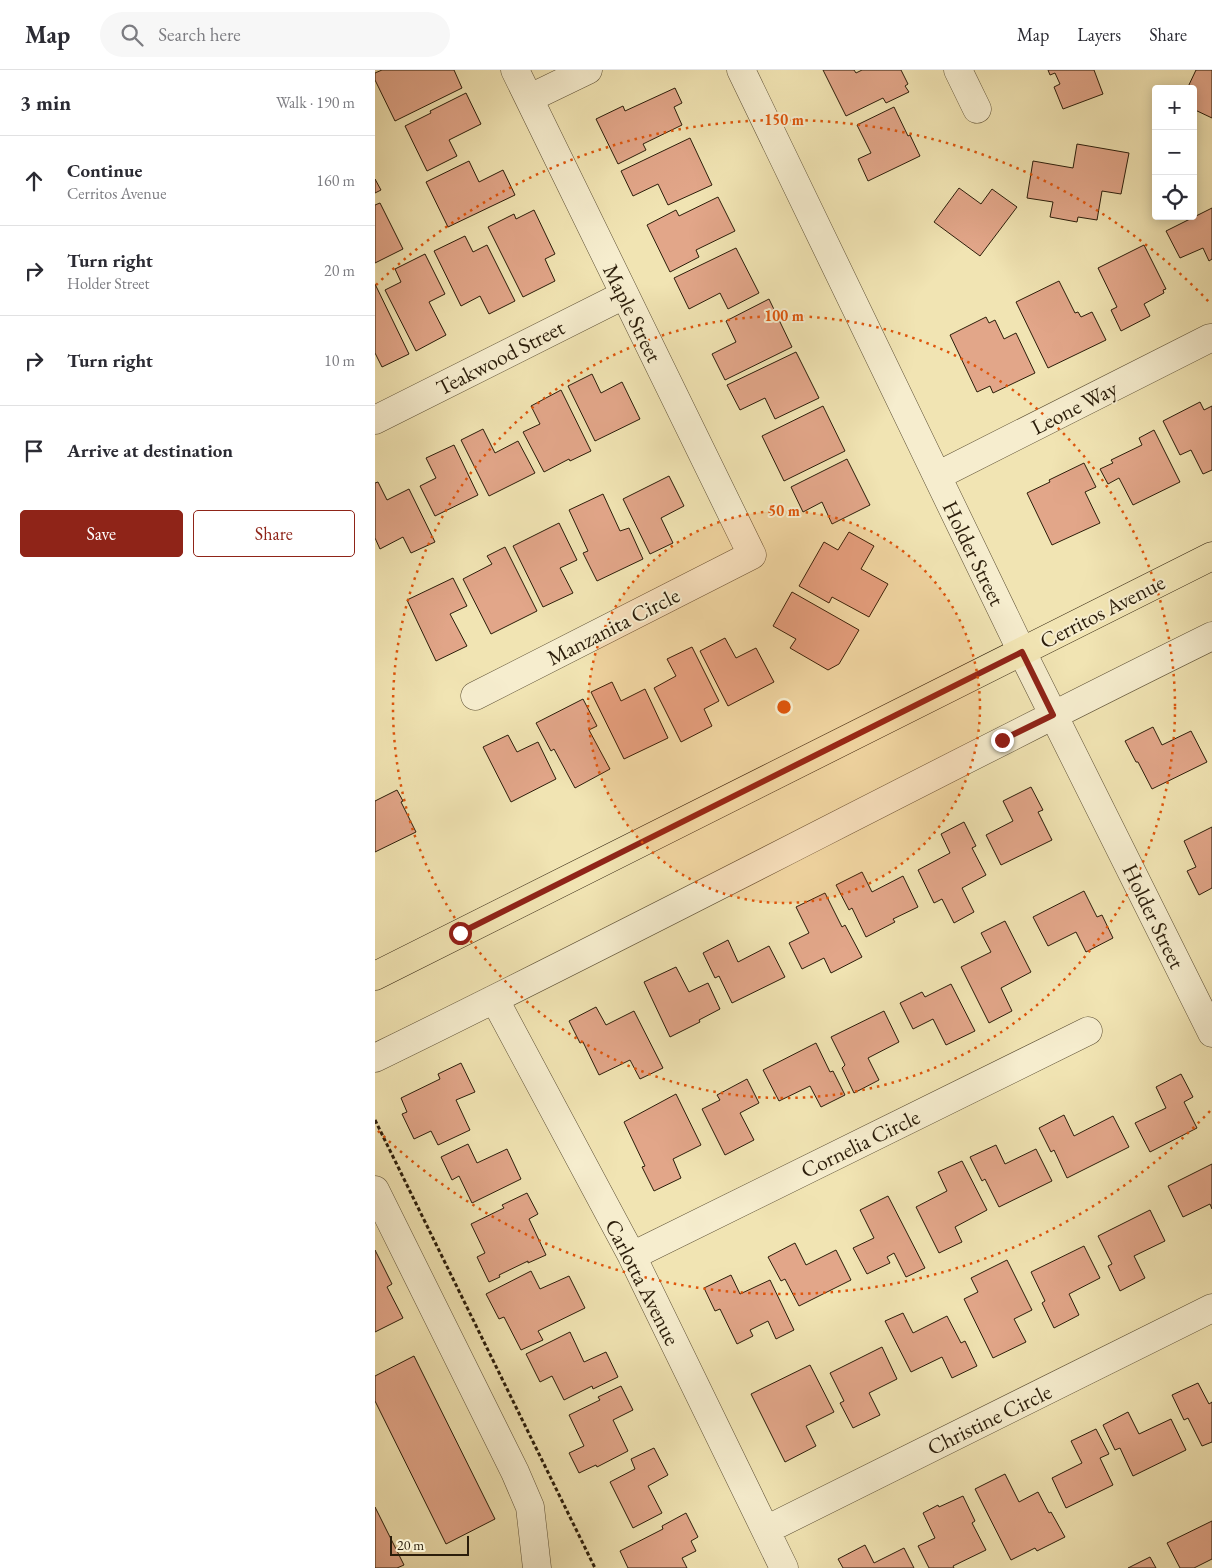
<!DOCTYPE html>
<html lang="en">
<head>
<meta charset="utf-8">
<style>
  body { margin:0; font-family:"EB Garamond",serif; background:#f7f7f7; color:#2b2b33 }
  .controls { position:absolute; right:15px; top:15px; display:grid; overflow:hidden; border-radius:5px; box-shadow:0 2px 12px #0003 }
  .controls button { width:45px; height:45px; display:grid; place-items:center; padding:0; border:0; border-bottom:1px solid #e1e1e2; background:#fff; color:#2b2b33; font:25px sans-serif }
  .scale { position:absolute; left:15px; bottom:12px; width:79px; box-sizing:border-box; padding-left:5px; border:2px solid #2b1d0a; border-top:0; font-size:14px; line-height:18px; white-space:nowrap; color:#2b1d0a; -webkit-text-stroke:4px #f6edce; paint-order:stroke }
  .stop { position:absolute; width:15px; height:15px; margin:-11px; border:4px solid #8f2418; border-radius:50%; background:#fff }
  .stop.end { background:#8f2418; border-color:#fff; box-shadow:0 1px 5px #0008 }
  .list { margin:0; padding:0; list-style:none }
  h2 { display:flex; justify-content:space-between; align-items:center; height:65px; margin:0; padding:0 20px; font-size:21px }
  h2 small { font-size:16px; font-weight:400; color:#7c7c81 }
  .list li { display:grid; grid-template-columns:32px 1fr auto; gap:15px; align-items:center; box-sizing:border-box; height:90px; padding:0 20px; border-top:1px solid #e1e1e2 }
  .list b { display:block; font-size:19px; white-space:nowrap }
  .list p { margin:0; font-size:16px; white-space:nowrap; color:#7c7c81 }
  .list em { font-size:16px; font-style:normal; color:#7c7c81 }
  .actions { display:flex; gap:10px; padding:15px 20px }
  .actions a { flex:1; padding:11px 0; border:1px solid #8f2418; border-radius:5px; text-align:center; font-size:18px; color:#8f2418 }
  .actions .main { background:#8f2418; color:#fff }
  .icon { flex:none; width:28px; height:28px; fill:none; stroke:currentColor; stroke-width:2; stroke-linecap:round; stroke-linejoin:round }
  .map { position:relative; flex:none; width:837px; height:1498px; overflow:hidden }
  header { display:flex; align-items:center; gap:30px; box-sizing:border-box; height:70px; padding:0 25px; background:#fff; border-bottom:1px solid #e1e1e2 }
  header strong { font-size:24px }
  nav { display:flex; gap:28px; margin-inline-start:auto; font-size:18px }
  .search { width:350px; height:45px; background:#f7f7f7; display:flex; align-items:center; gap:12px; box-sizing:border-box; padding:0 18px; border-radius:28px; color:#7c7c81; font-size:19px }
  main { display:flex }
  aside { flex:1; background:#fff }
  .map>svg:first-child { display:block }
  .building { fill:#e2a689; stroke:#2b1d0a }
  .lines { fill:none; stroke-linecap:round; stroke-linejoin:round }
  .minor-casing { stroke:#5c4f34; stroke-width:29 }
  .major-casing { stroke:#2b1d0a; stroke-width:29 }
  .path { stroke:#2b1d0a; stroke-width:3; stroke-dasharray:4 2.5; stroke-linecap:butt }
  .minor { stroke:#f6edce; stroke-width:28 }
  .major { stroke:#f1e4b3; stroke-width:28 }
  .route { stroke:#8f2418; stroke-width:6 }
  .ring { fill:none; stroke:#df560c; stroke-width:2.5; stroke-dasharray:2.5 5 }
  .labels { text-anchor:middle; stroke-width:4; stroke-linejoin:round; paint-order:stroke }
  .street-label { font-size:22px; fill:#2b1d0a; stroke:#f6edce }
  .centre { fill:#df560c; stroke:#f6edce; stroke-width:2.5 }
  .ring-label { font-size:15px; text-anchor:middle; font-weight:bold; fill:#df560c; stroke:#f6edce; stroke-width:4; stroke-linejoin:round; paint-order:stroke }
</style>
</head>
<body>
<header>
<strong>Map</strong>
<div class="search"><svg class="icon" aria-label="search" viewBox="0 0 24 24"><circle cx="10" cy="10" r="6"/><path d="M15 15l6 6"/></svg>Search here</div>
<nav><a>Map</a><a>Layers</a><a>Share</a></nav>
</header>
<main>
<aside>
<h2>3 min<small>Walk · 190 m</small></h2>
<ul class="list">
<li><svg class="icon" aria-label="ahead" viewBox="0 0 24 24"><path d="M12 20V5M6 11l6-6 6 6"/></svg><div><b>Continue</b><p>Cerritos Avenue</p></div><em>160 m</em></li>
<li><svg class="icon" aria-label="right" viewBox="0 0 24 24"><path d="M7 20v-9h11M14 6l5 5-5 5"/></svg><div><b>Turn right</b><p>Holder Street</p></div><em>20 m</em></li>
<li><svg class="icon" aria-label="right" viewBox="0 0 24 24"><path d="M7 20v-9h11M14 6l5 5-5 5"/></svg><div><b>Turn right</b></div><em>10 m</em></li>
<li><svg class="icon" aria-label="arrive" viewBox="0 0 24 24"><path d="M6 21V4h12l-3 4 3 4H6"/></svg><div><b>Arrive at destination</b></div></li>
</ul>
<div class="actions"><a class="main">Save</a><a>Share</a></div>
</aside>
<div class="map">
<svg width="837" height="1498" viewBox="0 0 837 1498">
  <rect width="100%" height="100%" fill="#f1e4b3"/>
  <filter id="stains"><feTurbulence type="fractalNoise" baseFrequency=".004" numOctaves="4"/><feColorMatrix values="0 0 0 0 .2 0 0 0 0 .09 0 0 0 0 .02 0 0 0 .5 -.17"/></filter>
  <radialGradient id="worn" r=".72"><stop offset=".6" stop-color="#630" stop-opacity="0"/><stop offset="1" stop-color="#630" stop-opacity=".3"/></radialGradient>
  <path class="building" d="M7,0H79L87,18L20,51L0,10V3Z
    M448,0H479L481,3L487,0H526L533,14L530,16L534,22L511,33L508,28L471,46Z
    M673,0H719L728,24L688,39L679,17L685,14L680,3L675,5Z
    M821,0H837V48L818,39V19H812Z
    M300,18L307,33L299,37L307,55L268,74L271,80L243,94L221,49L248,36L250,41Z
    M91,23L106,54L74,70L82,86L52,101L30,56L56,43L55,41Z
    M519,37L533,66L535,65L545,86L493,111L483,89L496,83L482,55Z
    M315,68L337,115L293,135L283,114L258,126L246,101Z
    M702,74L754,83L746,124L727,121L722,150L703,147L702,152L675,147L678,132L652,128L658,91L698,98Z
    M94,91L104,112L128,100L140,125L73,157L51,112Z
    M0,109L6,120L0,123Z
    M584,118L606,134L617,119L642,137L605,186L559,152Z
    M343,127L360,161L321,180L324,187L295,202L272,155L301,140L304,146Z
    M5,133L28,179L0,193V135Z
    M837,138V189L834,191L828,178L805,188L791,161Z
    M159,140L180,184L170,189L180,211L148,227L113,157L139,144L141,149Z
    M90,166L98,182L112,175L140,231L114,244L105,226L86,236L59,181Z
    M769,175L791,219L788,220L789,223L769,234L775,246L746,261L736,240L742,237L723,198Z
    M361,178L384,223L353,239L345,223L314,239L299,208Z
    M50,184L70,224L54,232L71,265L41,281L10,220L26,212L20,199Z
    M684,211L700,243L703,242L706,247L717,242L731,270L673,298L641,232Z
    M0,214L34,284L7,297L0,283Z
    M394,229L417,277L350,310L337,284L361,272L351,251Z
    M611,247L614,253L620,250L629,269L641,263L660,303L618,323L615,316L602,322L575,265Z
    M421,282L444,328L400,349L390,328L365,340L352,315Z
    M217,304L226,323L247,312L265,349L220,371L193,316Z
    M186,320L216,381L195,391L194,389L169,402L148,362L165,354L156,336Z
    M825,332L829,340L837,336V400L828,404L816,380L805,385L788,351Z
    M448,336L470,381L409,411L387,366Z
    M108,359L120,383L143,371L160,403L114,426L86,370Z
    M779,360L805,412L758,435L744,408L733,414L725,399L738,393L736,390L767,375L764,368Z
    M79,375L103,425L60,446L45,416L61,408L51,388Z
    M472,389L495,435L457,454L447,432L428,442L416,417Z
    M709,393L721,417L710,422L725,453L677,475L652,423L675,412L674,410Z
    M294,406L309,436L286,448L298,473L275,484L248,429Z
    M3,412L12,430L34,419L60,472L36,483L28,467L5,479L0,468V413Z
    M228,424L245,461L254,458L268,489L222,511L208,483L213,481L194,440Z
    M184,453L202,490L185,498L198,523L168,537L138,476Z
    M474,462L499,476L486,499L513,514L494,547L457,527L454,533L424,516L449,472L463,480Z
    M130,477L162,541L116,564L88,509L117,494L112,486Z
    M78,508L92,536L75,544L92,576L61,591L32,530Z
    M417,522L484,560L464,594L453,600L415,578L421,569L398,556Z
    M350,568L361,588L381,578L399,612L353,636L325,581Z
    M317,577L344,631L329,639L337,656L306,672L279,618L301,606L292,589Z
    M237,612L246,631L270,619L293,668L249,689L216,622Z
    M208,629L222,656L214,660L235,699L200,718L179,679L176,681L161,653Z
    M778,657L787,675L816,661L832,692L777,719L763,692H761L750,671Z
    M133,665L142,682L163,672L181,709L136,732L108,677Z
    M656,717L668,740L663,742L677,770L626,795L611,765L638,751L628,731Z
    M22,720L28,731L26,732L41,762L0,782V731Z
    M589,752L601,776L597,778L611,805L587,818L599,842L579,853L567,829L559,833L543,800L575,783L566,764Z
    M837,757V818L824,825L812,801L821,797L809,771Z
    M487,802L497,822L528,806L543,837L518,849L520,852L491,867L477,838L474,840L461,815Z
    M709,821L722,847L727,845L738,868L711,882L701,862L673,876L658,847Z
    M450,823L467,857L470,855L487,887L456,903L449,888L427,899L414,873L434,863L421,837Z
    M630,851L656,902L626,918L637,941L614,953L586,897L616,882L606,863Z
    M353,870L363,892L394,876L410,907L357,933L344,906L340,908L328,883Z
    M301,897L314,922L333,913L345,939L324,950L325,952L295,967L269,912Z
    M576,914L600,961L571,975L558,949L538,959L525,933L547,922L550,927Z
    M221,937L231,955L259,941L288,998L265,1009L255,990L224,1005L208,972L205,973L194,951Z
    M509,941L524,972L493,988L504,1010L479,1023L467,998L470,995L456,967Z
    M441,973L455,1002L458,1001L470,1025L446,1037L435,1016L404,1031L388,1000Z
    M86,993L100,1022L81,1030L95,1060L63,1075L56,1061L39,1069L27,1044L32,1042L26,1028L65,1009L63,1004Z
    M806,1004L818,1027L809,1032L822,1058L775,1082L760,1053L791,1038L781,1017Z
    M372,1009L384,1033L365,1043L379,1070L350,1085L327,1039L345,1030L342,1025Z
    M301,1024L326,1075L298,1089L306,1108L279,1121L267,1097L270,1096L249,1052Z
    M689,1045L699,1066L738,1046L754,1077L692,1108L679,1080L676,1082L664,1058Z
    M93,1074L102,1093L132,1079L146,1109L97,1133L84,1106L77,1110L66,1087Z
    M621,1075L630,1094L661,1079L677,1111L624,1137L610,1109L607,1111L595,1087Z
    M587,1091L612,1140L580,1157L587,1172L564,1183L541,1137L572,1121L563,1102Z
    M837,1094V1139L835,1134L808,1147L793,1116Z
    M152,1123L163,1144L154,1149L171,1185L153,1193V1191L124,1205L125,1207L114,1212L102,1187L110,1183L96,1154L129,1138L127,1135Z
    M513,1126L550,1198L531,1207L519,1183L512,1187L515,1193L492,1204L478,1178L499,1168L485,1140Z
    M775,1140L790,1171L759,1186L770,1208L745,1221L733,1196L737,1194L723,1166Z
    M420,1173L431,1195L461,1180L476,1210L424,1236L410,1209L406,1211L393,1187Z
    M709,1176L725,1208L694,1224L704,1245L679,1258L667,1233L670,1231L656,1202Z
    M0,1180L17,1214L12,1217L28,1248L0,1262Z
    M632,1190L657,1240L639,1249L651,1272L618,1288L589,1229L603,1222L596,1208Z
    M156,1201L165,1219L194,1206L210,1238L163,1261L168,1270L146,1280L129,1247L124,1249L111,1224Z
    M356,1205L365,1224L395,1210L419,1260L401,1269L393,1251L375,1260L378,1266L362,1274L345,1239L340,1241L329,1218Z
    M528,1243L538,1263L572,1246L586,1273L590,1271L602,1296L577,1308L567,1287L536,1302L510,1251Z
    M195,1262L209,1292L231,1282L243,1307L218,1319L217,1316L189,1330L177,1306L165,1312L151,1284Z
    M507,1277L522,1309L494,1323L505,1345L478,1358L465,1333L469,1331L455,1303Z
    M39,1286L120,1449L71,1474L0,1331V1306Z
    M435,1295L459,1342L431,1356L441,1376L410,1392L376,1324Z
    M823,1313L834,1334L837,1332V1372L827,1376L813,1348L809,1350L797,1325Z
    M246,1316L258,1340L238,1350L253,1381L222,1397L221,1395L204,1403L194,1383L209,1376L194,1345L225,1330L223,1327Z
    M753,1342L764,1364L796,1349L811,1380L758,1406L745,1378L740,1380L728,1355Z
    M721,1359L734,1384L725,1388L738,1415L691,1438L677,1408L707,1393L696,1371Z
    M279,1378L293,1405L273,1416L287,1443L258,1458L235,1412L260,1399L256,1389Z
    M630,1404L644,1432L663,1422L674,1443L676,1442L690,1467L662,1481L660,1478L636,1490L600,1419Z
    M588,1426L600,1451L597,1453L611,1480L578,1496L579,1498H554L543,1476L560,1468L548,1443L563,1435L564,1437Z
    M0,1437L29,1495L22,1498H0Z
    M311,1443L323,1467L316,1471L321,1481L307,1488L312,1498H253L245,1481L288,1459L287,1456Z
    M837,1451V1489L819,1498H805L792,1473Z
    M490,1475L499,1493L529,1478L539,1498H468L463,1489Z
    M775,1487L781,1498H753Z"/>
  <g class="lines">
    <defs>
      <path id="minor" d="M366,0L647,582L837,963
        M583,0L602,39
        M155,28L213,0
        M0,350L249,225
        M562,406L835,268
        M100,626L377,485L140,0
        M120,930L257,1186L409,1498
        M0,988C281,851 557,704 837,566
        M0,1120L140,1402L155,1437L162,1498
        M257,1186L713,961
        M391,1460L837,1238"/>
      <path id="major" d="M0,906L837,486"/>
    </defs>
    <use href="#minor" class="minor-casing"/>
    <use href="#major" class="major-casing"/>
    <path class="path" d="M0,1050L220,1498"/>
    <use href="#minor" class="minor"/>
    <use href="#major" class="major"/>
  </g>
  <g class="lines">
    <path class="route" d="M85,863L647,582L678,645L627,670"/>
  </g>
  <circle cx="409" cy="637" r="196" fill="#df560c" fill-opacity=".12"/>
  <g class="ring">
    <circle cx="409" cy="637" r="196"/>
    <circle cx="409" cy="637" r="391"/>
    <path d="M835 1041A587 587 0 0 1 1 1059M1 215A587 587 0 0 1 835 233"/>
  </g>
  <g class="labels">
    <g class="street-label">
      <text transform="translate(258 243) rotate(64)" y="8">Maple Street</text>
      <text transform="translate(125 287) rotate(-27)" y="8">Teakwood Street</text>
      <text transform="translate(699 337) rotate(-27)" y="8">Leone Way</text>
      <text transform="translate(599 483) rotate(64)" y="8">Holder Street</text>
      <text transform="translate(727 541) rotate(-27)" y="8">Cerritos Avenue</text>
      <text transform="translate(238 556) rotate(-27)" y="8">Manzanita Circle</text>
      <text transform="translate(779 846) rotate(64)" y="8">Holder Street</text>
      <text transform="translate(485 1073) rotate(-26)" y="8">Cornelia Circle</text>
      <text transform="translate(268 1212) rotate(63)" y="8">Carlotta Avenue</text>
      <text transform="translate(614 1349) rotate(-26)" y="8">Christine Circle</text>
    </g>
  </g>
  <circle cx="409" cy="637" r="8" class="centre"/>
  <g class="ring-label">
    <text x="409" y="55">150 m</text>
    <text x="409" y="251">100 m</text>
    <text x="409" y="446">50 m</text>
  </g>
  <rect width="100%" height="100%" filter="url(#stains)"/>
  <rect width="100%" height="100%" fill="url(#worn)"/>
</svg>
<div class="controls">
<button>+</button>
<button>−</button>
<button><svg class="icon" aria-label="locate" viewBox="0 0 24 24"><circle cx="12" cy="12" r="6"/><path d="M12 2v4M12 18v4M2 12h4M18 12h4"/></svg></button>
</div>
<div class="scale">20 m</div>
<div class="stop" style="left:85px;top:863px"></div>
<div class="stop end" style="left:627px;top:670px"></div>
</div>
</main>
</body>
</html>
